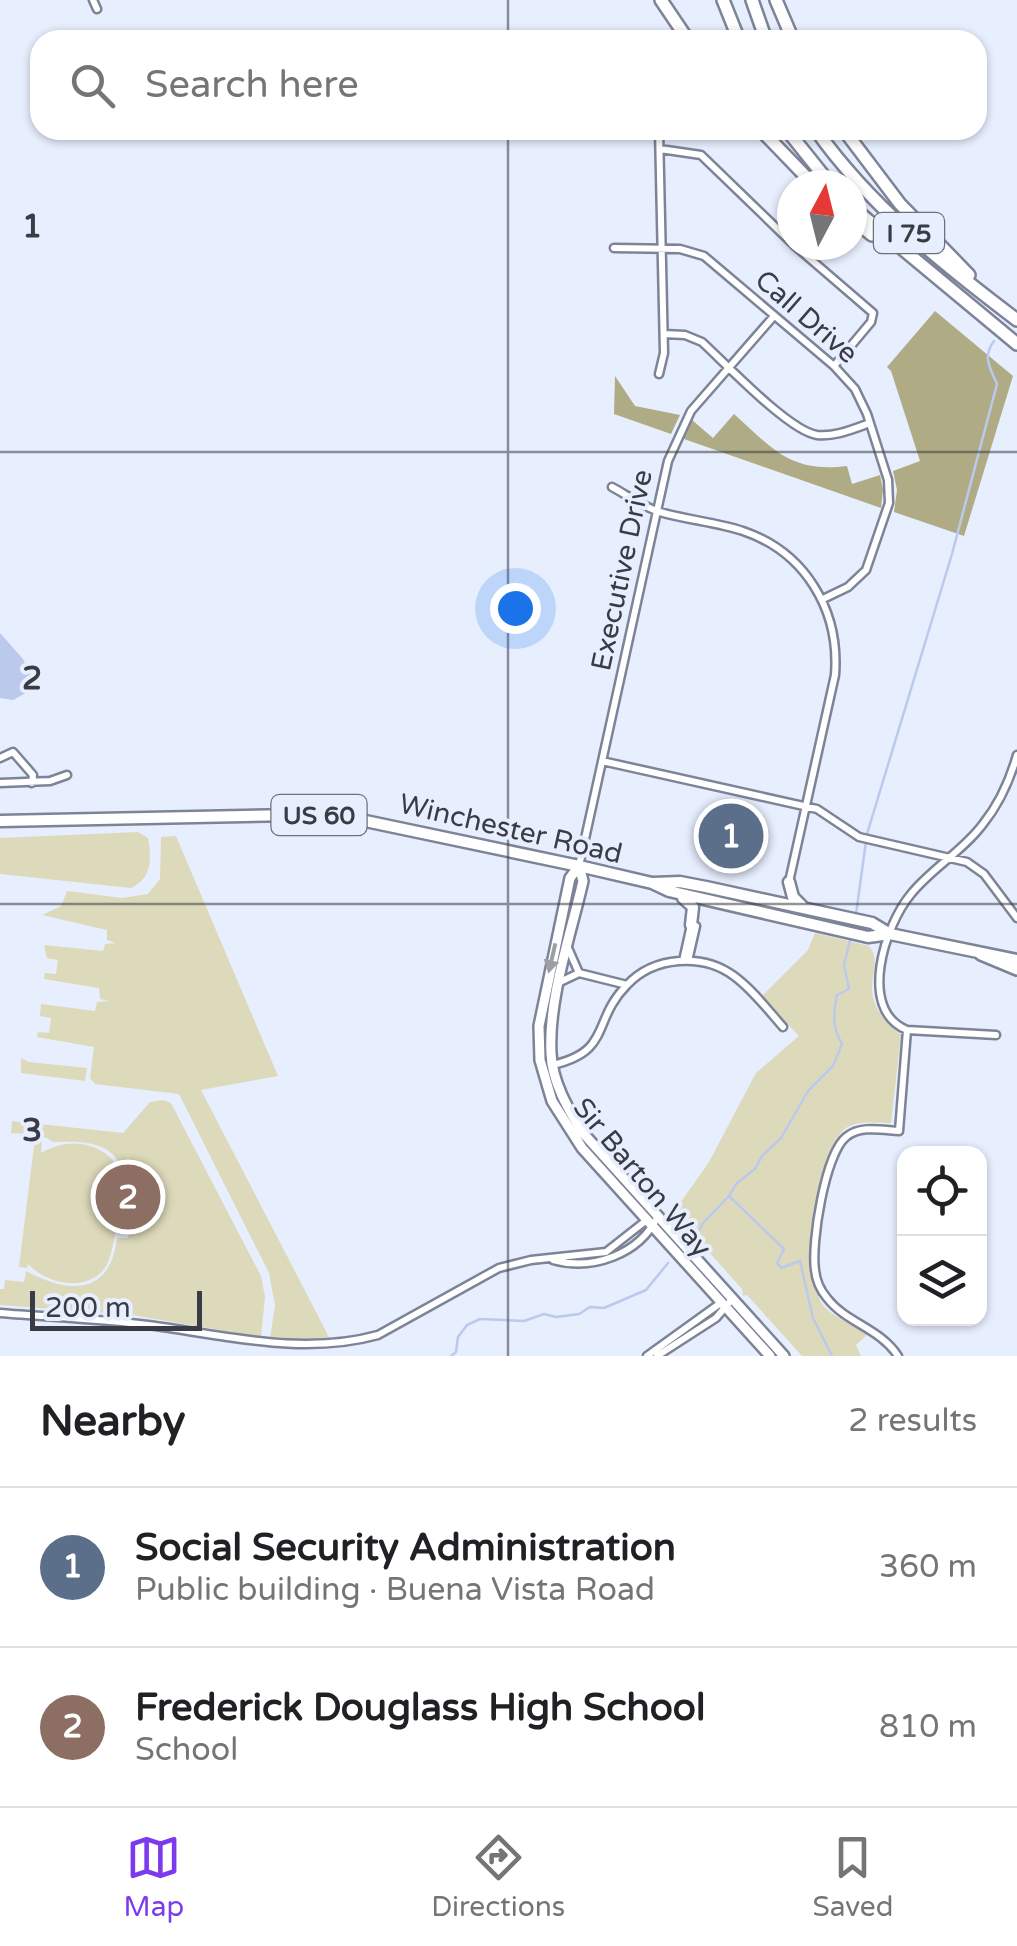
<!DOCTYPE html>
<html lang="en">
<head>
<meta charset="utf-8">
<style>
  body { margin:0; font-family:"Varela Round",sans-serif; background:#f6f6f6; color:#202124 }
  .controls { position:absolute; right:30px; bottom:30px; display:grid; overflow:hidden; border-radius:20px; box-shadow:0 2px 8px #0004 }
  .controls button { width:90px; height:90px; display:grid; place-items:center; padding:0; border:0; border-bottom:2px solid #e0e0e0; background:#fff; color:#202124; font:50px sans-serif }
  .compass { position:absolute; left:777px; top:170px; width:90px; height:90px; border-radius:50%; background:#fff; box-shadow:0 2px 8px #0004; rotate:7deg }
  .scale { position:absolute; left:30px; bottom:25px; width:172px; box-sizing:border-box; padding-left:10px; border:5px solid #393c44; border-top:0; font-size:28px; line-height:35px; white-space:nowrap; color:#393c44; -webkit-text-stroke:8px #e7eefe; paint-order:stroke }
  .you { position:absolute; left:515px; top:608px; width:35px; height:35px; margin:-25px; border:8px solid #fff; border-radius:50%; background:#1a73e8; box-shadow:0 0 0 15px #1a73e833 }
  .badge { display:grid; place-items:center; width:65px; height:65px; border-radius:50%; background:#7c3aed; color:#fff; font-size:32px; font-weight:700 }
  .pin { position:absolute; translate:-50% -50%; border:5px solid #fff; box-shadow:0 2px 10px #0006 }
  .list { margin:0; padding:0; list-style:none }
  h2 { display:flex; justify-content:space-between; align-items:center; height:130px; margin:0; padding:0 40px; font-size:42px }
  h2 small { font-size:32px; font-weight:400; color:#757577 }
  .list li { display:grid; grid-template-columns:65px 1fr auto; gap:30px; align-items:center; box-sizing:border-box; height:160px; padding:0 40px; border-top:2px solid #e0e0e0 }
  .list b { display:block; font-size:38px; white-space:nowrap }
  .list p { margin:0; font-size:32px; white-space:nowrap; color:#757577 }
  .list em { font-size:32px; font-style:normal; color:#757577 }
  .icon { flex:none; width:55px; height:55px; fill:none; stroke:currentColor; stroke-width:2; stroke-linecap:round; stroke-linejoin:round }
  .map { position:relative; flex:none; width:1017px; height:1356px; overflow:hidden }
  .search { position:absolute; background:#fff; box-shadow:0 2px 8px #0004; left:30px; right:30px; top:30px; height:110px; display:flex; align-items:center; gap:25px; box-sizing:border-box; padding:0 35px; border-radius:30px; color:#757577; font-size:38px }
  .sheet { height:450px; background:#fff }
  nav { display:flex; justify-content:space-around; align-items:center; box-sizing:border-box; height:140px; border-top:2px solid #e0e0e0; background:#fff; font-size:28px; color:#757577 }
  nav a { display:grid; justify-items:center; gap:5px }
  nav .on { color:#7c3aed }
  .map>svg:first-child { display:block }
  .green { fill:#dddabb }
  .forest { fill:#afac85 }
  .water { fill:#bbc9ed }
  .lines { fill:none; stroke-linecap:round; stroke-linejoin:round }
  .stream { stroke:#bbc9ed; stroke-width:2.5 }
  .minor-casing { stroke:#7d8497; stroke-width:11 }
  .secondary-casing { stroke:#7d8497; stroke-width:14 }
  .trunk-casing { stroke:#7d8497; stroke-width:15 }
  .motorway-casing { stroke:#7d8497; stroke-width:16 }
  .minor { stroke:#fff; stroke-width:6 }
  .secondary { stroke:#fff; stroke-width:9 }
  .trunk { stroke:#fff; stroke-width:10 }
  .motorway { stroke:#fff; stroke-width:11 }
  .oneway { fill:#9c9ea2 }
  .grid { fill:none; stroke:#393c44; stroke-width:2.5; stroke-opacity:0.55 }
  .labels { text-anchor:middle; stroke-width:8; stroke-linejoin:round; paint-order:stroke }
  .shield { fill:#e7eefe; stroke:#6d717c; stroke-width:2.5 }
  .shield-label { font-size:25px; font-weight:bold; fill:#393c44 }
  .street-label { font-size:28px; fill:#393c44; stroke:#e7eefe }
  .grid-label { font-size:32px; text-anchor:middle; font-weight:bold; fill:#393c44; stroke:#e7eefe; stroke-width:8; stroke-linejoin:round; paint-order:stroke }
</style>
</head>
<body>
<div class="map">
<svg width="1017" height="1356" viewBox="0 0 1017 1356">
  <rect width="100%" height="100%" fill="#e7eefe"/>
  <path class="green" d="M138,832L148,838C152,859 152,878 131,888L0,874V838Z
    M176,836L278,1076L201,1090L330,1339L292,1342L270,1338L275,1305L269,1273L179,1094L95,1084L90,1078L94,1047L37,1037L38,1032L49,1033L51,1018L40,1016L41,1004L95,1011L97,1002L109,1001L100,999L99,988L44,979L45,973L56,974L58,960L47,958L44,945L103,951L105,944L116,943L107,940V930L42,915L61,906L67,891L122,898L148,894L160,879L161,837Z
    M815,933L869,946C880,960 872,971 872,986C871,1008 886,1022 901,1035L891,1123C877,1123 859,1120 846,1128C815,1150 800,1275 823,1305C832,1317 856,1326 869,1333L856,1345L861,1356H802L747,1295L743,1296L742,1289L676,1215L678,1206L709,1162L756,1073L799,1036L761,997L808,950Z
    M21,1058L29,1062L87,1068L85,1081L21,1073Z
    M163,1100L171,1103L261,1276L265,1297L261,1337L132,1315L0,1305V1289H4L5,1280L24,1282L26,1271C69,1294 110,1296 117,1238H128L132,1193L123,1191C127,1146 94,1140 58,1142C46,1142 55,1140 43,1137C34,1133 21,1134 11,1133L12,1121L123,1133L150,1102Z
    M35,1138L42,1139L41,1153C55,1145 71,1141 86,1145C99,1148 112,1155 117,1168C124,1182 115,1255 105,1268C86,1293 47,1284 28,1264L27,1268L19,1267Z"/>
  <path class="forest" d="M935,311L1013,376L964,536L894,512L897,490L893,471L920,461L891,371L887,367Z
    M615,376L635,406L680,415L671,434L614,414Z
    M734,414C773,449 790,473 847,466L852,484L880,475L883,490L881,508L684,439L692,420L713,438Z"/>
  <path class="water" d="M0,633L23,659L37,687L13,700L0,698Z"/>
  <g class="lines">
    <path class="stream" d="M856,914L867,834L952,554L997,384C990,368 982,357 994,341
      M696,1236L703,1223L729,1196
      M451,1356L456,1352L458,1337L467,1325L480,1319L524,1321L544,1314L556,1317L579,1314L590,1307L604,1308L646,1290L668,1263
      M832,1356L813,1318L800,1261L781,1268L777,1263L784,1249L729,1196L737,1183L755,1169L762,1156L781,1138L808,1091L833,1066L842,1044C832,1027 833,1014 837,995L849,989L844,965L850,940"/>
    <defs>
      <path id="minor" d="M93,0L97,9
        M659,130L664,353L659,374
        M660,149L701,155L792,243
        M794,245L873,313L871,322L834,366
        M614,248L680,249L704,256L834,366L855,389L867,414L888,480L889,503L866,570L848,587L823,599
        M664,334L685,335L702,342C725,363 789,431 817,435C835,437 853,429 870,423
        M612,487C627,495 643,507 660,512C687,520 716,522 743,531C805,552 840,610 835,675L789,882
        M0,758L13,752L33,775L32,783
        M602,761L817,809L859,837L967,862L984,874L1017,918
        M0,783L50,781L67,775
        M579,866L668,461L691,411L774,316
        M568,948L579,973
        M683,961L691,925
        M688,961L696,926
        M560,982L579,973L627,985
        M996,1035L907,1030C857,1010 885,925 911,894C932,868 963,851 983,824C999,804 1010,780 1017,755
        M552,1065C613,1051 591,1021 627,985C654,956 703,953 734,976C753,990 768,1010 783,1027
        M553,1260C592,1271 639,1255 658,1216
        M0,1313C49,1317 99,1319 148,1325C225,1335 302,1356 378,1335L499,1268L531,1260L606,1252L648,1219
        M647,1356L722,1302
        M657,1356L716,1318L733,1298
        M898,1356C880,1328 846,1323 827,1298C821,1291 816,1280 815,1270C811,1243 825,1154 846,1137C860,1125 882,1130 899,1131L907,1030"/>
      <path id="secondary" d="M579,866L570,878L539,1026L540,1060L552,1101L582,1148L770,1356
        M579,866L583,881C571,934 548,999 551,1053C552,1082 568,1109 583,1133L784,1356"/>
      <path id="trunk" d="M0,821L294,815L356,819L579,866L652,883L669,891L868,937L890,934
        M789,882L793,897L802,906
        M653,883L680,882L706,887L872,923L890,934L1017,960
        M683,898L693,907L691,925"/>
      <path id="motorway" d="M661,0L688,40
        M723,0L739,40
        M752,0L766,40
        M776,0L793,40
        M761,130L814,185
        M787,130L831,185
        M816,130C870,206 943,264 1017,320
        M844,130L900,204L969,275
        M852,207L1017,344
        M852,219L872,235
        M981,954L1017,969"/>
    </defs>
    <use href="#minor" class="minor-casing"/>
    <use href="#secondary" class="secondary-casing"/>
    <use href="#trunk" class="trunk-casing"/>
    <use href="#motorway" class="motorway-casing"/>
    <use href="#minor" class="minor"/>
    <use href="#secondary" class="secondary"/>
    <use href="#trunk" class="trunk"/>
    <use href="#motorway" class="motorway"/>
  </g>
  <defs><path id="oneway-solid" d="M-6-.8H1V-3.2L6.5 0L1 3.2V.8H-6Z" transform="scale(2.5)"/></defs>
  <use class="oneway" href="#oneway-solid" transform="translate(552 958) rotate(103)"/>
  <path class="grid" d="M508,0V40M508,130V1356M0,452H1017M0,904H1017"/>
  <g class="labels">
    <g class="shield">
      <rect x="874" y="213" width="70" height="40" rx="8"/>
      <rect x="271.5" y="795" width="95" height="40" rx="8"/>
    </g>
    <g class="shield-label">
      <text x="909" y="242">I 75</text>
      <text x="319" y="824">US 60</text>
    </g>
    <g class="street-label">
      <text transform="translate(807 316) rotate(41)" y="10">Call Drive</text>
      <text transform="translate(621 570) rotate(-78)" y="10">Executive Drive</text>
      <text transform="translate(511 828) rotate(13)" y="10">Winchester Road</text>
      <text transform="translate(643 1177) rotate(50)" y="10">Sir Barton Way</text>
    </g>
  </g>
  <g class="grid-label">
    <text x="32" y="237">1</text>
    <text x="32" y="689">2</text>
    <text x="32" y="1141">3</text>
  </g>
</svg>
<div class="controls">
<button><svg class="icon" aria-label="locate" viewBox="0 0 24 24"><circle cx="12" cy="12" r="6"/><path d="M12 2v4M12 18v4M2 12h4M18 12h4"/></svg></button>
<button><svg class="icon" aria-label="layers" viewBox="0 0 24 24"><path d="M12 4l9 5-9 5-9-5zM3 14l9 5 9-5"/></svg></button>
</div>
<svg class="compass" viewBox="-18 -18 36 36"><path d="M0-13l5 13h-10z" fill="#e53935"/><path d="M0 13l5-13h-10z" fill="#757577"/></svg>
<div class="scale">200 m</div>
<div class="you"></div>
<div class="pin badge" style="left:731px;top:836px;background:#5c6f8a">1</div>
<div class="pin badge" style="left:128px;top:1197px;background:#8d6e63">2</div>
<div class="search"><svg class="icon" aria-label="search" viewBox="0 0 24 24"><circle cx="10" cy="10" r="6"/><path d="M15 15l6 6"/></svg>Search here</div>
</div>
<section class="sheet">
<h2>Nearby<small>2 results</small></h2>
<ul class="list">
<li><span class="badge" style="background:#5c6f8a">1</span><div><b>Social Security Administration</b><p>Public building · Buena Vista Road</p></div><em>360 m</em></li>
<li><span class="badge" style="background:#8d6e63">2</span><div><b>Frederick Douglass High School</b><p>School</p></div><em>810 m</em></li>
</ul>
</section>
<nav>
<a class="on"><svg class="icon" aria-label="map" viewBox="0 0 24 24"><path d="M3 6l6-2 6 2 6-2v14l-6 2-6-2-6 2zM9 4v14M15 6v14"/></svg>Map</a>
<a><svg class="icon" aria-label="directions" viewBox="0 0 24 24"><path d="M12 3l9 9-9 9-9-9zM9 14v-3h6M13 9l2 2-2 2"/></svg>Directions</a>
<a><svg class="icon" aria-label="saved" viewBox="0 0 24 24"><path d="M7 4h10v16l-5-4-5 4z"/></svg>Saved</a>
</nav>
</body>
</html>
